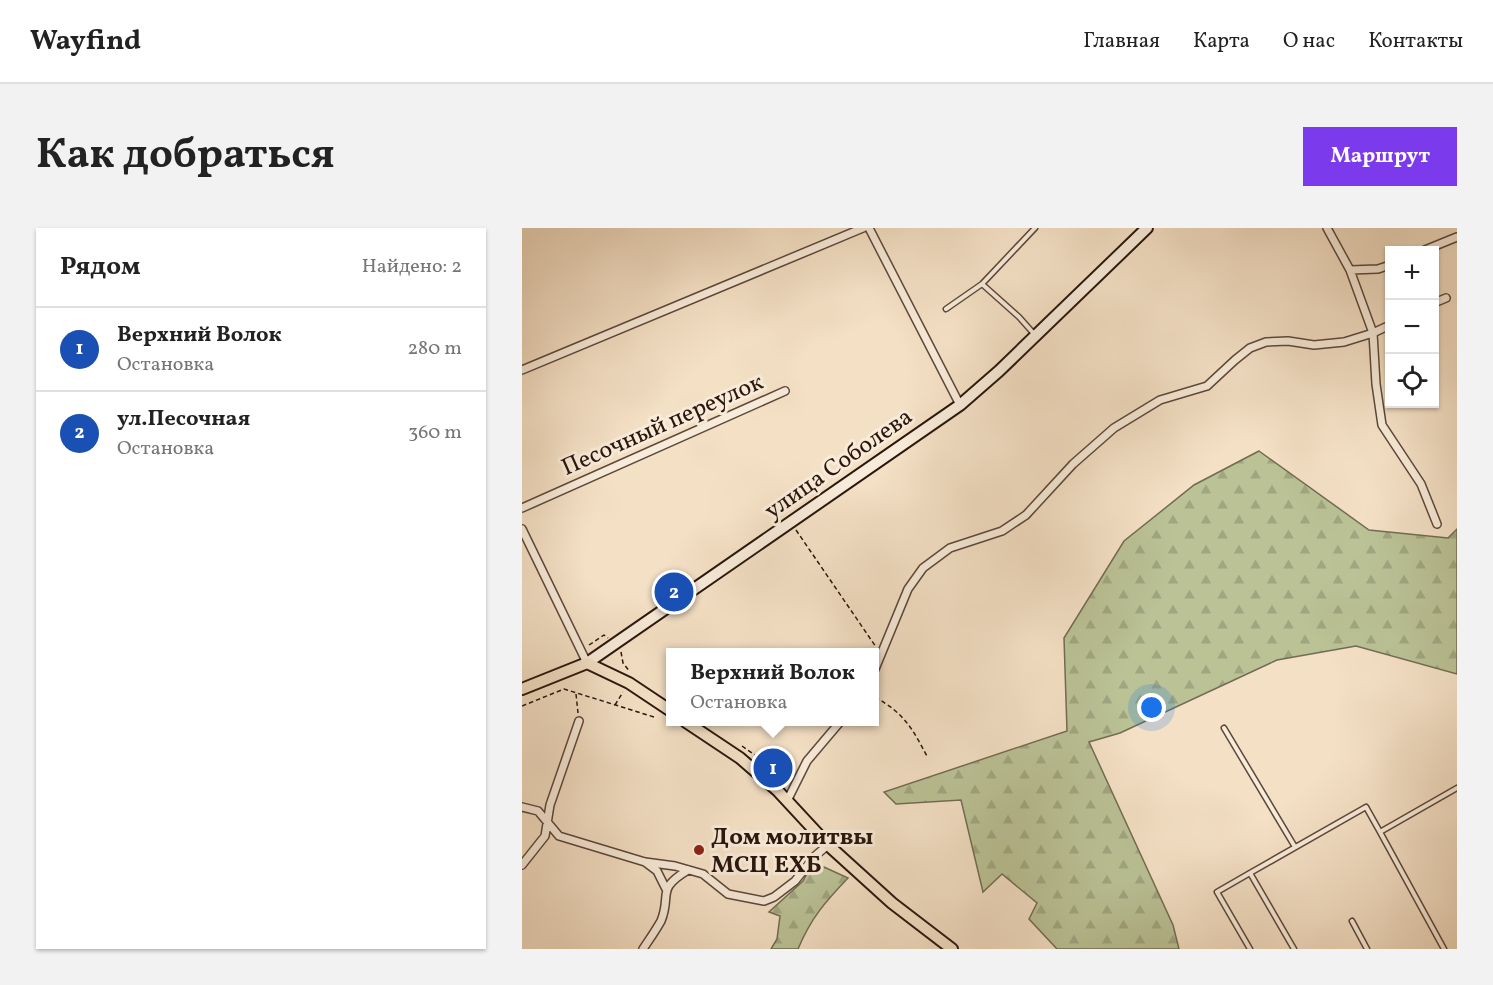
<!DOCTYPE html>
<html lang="ru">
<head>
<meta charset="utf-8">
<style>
  body { margin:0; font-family:Vollkorn,serif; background:#f2f2f2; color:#222 }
  .controls { position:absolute; right:18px; top:18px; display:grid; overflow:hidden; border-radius:0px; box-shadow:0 2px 4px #0004 }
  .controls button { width:54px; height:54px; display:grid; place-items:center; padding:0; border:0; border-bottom:2px solid #e0e0e0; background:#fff; color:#222; font:30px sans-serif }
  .you { position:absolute; left:630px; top:480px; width:21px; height:21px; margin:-15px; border:4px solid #fff; border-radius:50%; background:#1a73e8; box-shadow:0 0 0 9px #1a73e833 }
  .badge { display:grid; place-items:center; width:39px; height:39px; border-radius:50%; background:#7c3aed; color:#fff; font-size:20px; font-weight:700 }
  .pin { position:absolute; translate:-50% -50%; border:3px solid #fff; box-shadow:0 2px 6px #0006 }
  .popup { position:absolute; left:144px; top:420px; width:213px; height:78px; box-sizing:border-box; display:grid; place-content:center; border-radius:0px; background:#fff; filter:drop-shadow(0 2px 4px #0005); font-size:20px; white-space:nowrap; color:#767676 }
  .popup b { font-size:22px; color:#222 }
  .popup::after { content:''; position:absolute; left:50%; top:100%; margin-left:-12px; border:12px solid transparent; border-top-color:#fff }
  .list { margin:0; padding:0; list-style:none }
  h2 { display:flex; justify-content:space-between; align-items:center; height:78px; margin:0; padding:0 24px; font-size:26px }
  h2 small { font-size:20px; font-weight:400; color:#767676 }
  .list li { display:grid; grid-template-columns:39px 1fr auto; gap:18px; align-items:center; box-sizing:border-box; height:84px; padding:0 24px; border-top:2px solid #e0e0e0 }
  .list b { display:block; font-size:22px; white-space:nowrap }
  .list p { margin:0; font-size:20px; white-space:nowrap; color:#767676 }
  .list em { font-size:20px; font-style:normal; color:#767676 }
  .icon { flex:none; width:33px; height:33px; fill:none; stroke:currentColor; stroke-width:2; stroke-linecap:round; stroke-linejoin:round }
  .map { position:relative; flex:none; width:935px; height:721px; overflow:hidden; border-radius:0px }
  header { display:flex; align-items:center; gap:36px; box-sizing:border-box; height:84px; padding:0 30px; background:#fff; border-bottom:2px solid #e0e0e0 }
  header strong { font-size:28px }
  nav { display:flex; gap:33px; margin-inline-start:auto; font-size:21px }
  .intro { display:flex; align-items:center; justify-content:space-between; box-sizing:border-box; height:144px; padding:0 36px }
  h1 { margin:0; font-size:42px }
  .button { padding:15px 27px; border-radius:0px; background:#7c3aed; color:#fff; font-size:21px; font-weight:700 }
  main { display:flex; gap:36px; padding:0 36px }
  aside { flex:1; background:#fff; border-radius:0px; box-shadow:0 2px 4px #0004 }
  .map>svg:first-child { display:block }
  .forest { fill:url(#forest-firs); stroke:#726c52; stroke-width:1.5 }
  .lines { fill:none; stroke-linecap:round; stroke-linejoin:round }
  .lane-casing { stroke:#5c483b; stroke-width:7 }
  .street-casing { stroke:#5c483b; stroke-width:10 }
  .secondary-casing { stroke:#2a160d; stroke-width:14 }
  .primary-casing { stroke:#2a160d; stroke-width:14 }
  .path { stroke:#2a160d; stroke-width:1.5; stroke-dasharray:4.5 3; stroke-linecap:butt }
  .lane { stroke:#f8ebd9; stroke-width:4 }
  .street { stroke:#f8ebd9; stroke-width:7 }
  .secondary { stroke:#f8ebd9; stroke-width:10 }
  .primary { stroke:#f4e0c5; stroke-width:10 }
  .poi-dot { fill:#8f2418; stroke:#f8ebd9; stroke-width:2 }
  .labels { text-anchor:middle; stroke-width:6; stroke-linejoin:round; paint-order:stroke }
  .street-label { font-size:24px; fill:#2a160d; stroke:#f8ebd9 }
  .poi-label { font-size:24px; font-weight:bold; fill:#2a160d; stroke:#f8ebd9; text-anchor:start }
</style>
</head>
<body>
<header>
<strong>Wayfind</strong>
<nav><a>Главная</a><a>Карта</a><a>О нас</a><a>Контакты</a></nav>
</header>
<div class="intro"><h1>Как добраться</h1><a class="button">Маршрут</a></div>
<main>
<aside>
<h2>Рядом<small>Найдено: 2</small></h2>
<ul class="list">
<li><span class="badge" style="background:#1a4fb4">1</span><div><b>Верхний Волок</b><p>Остановка</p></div><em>280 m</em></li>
<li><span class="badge" style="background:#1a4fb4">2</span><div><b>ул.Песочная</b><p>Остановка</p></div><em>360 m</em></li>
</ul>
</aside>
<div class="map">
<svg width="935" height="721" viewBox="0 0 935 721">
  <defs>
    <pattern id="forest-firs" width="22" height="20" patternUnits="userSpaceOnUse" patternTransform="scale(1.5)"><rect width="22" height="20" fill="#bac296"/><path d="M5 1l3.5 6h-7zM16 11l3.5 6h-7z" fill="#a0a680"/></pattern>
  </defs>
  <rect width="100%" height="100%" fill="#f4e0c5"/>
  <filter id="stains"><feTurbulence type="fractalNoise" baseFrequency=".00333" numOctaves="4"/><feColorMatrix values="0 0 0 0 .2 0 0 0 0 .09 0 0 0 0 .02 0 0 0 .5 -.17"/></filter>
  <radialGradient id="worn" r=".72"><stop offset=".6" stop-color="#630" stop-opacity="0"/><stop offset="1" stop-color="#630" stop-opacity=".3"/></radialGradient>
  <path class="forest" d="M737,223L847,302L926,310L935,301V446L834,418L755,432L598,505L567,514L651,697L657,721H535L507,691L515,675L480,646L461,664L439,572L374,576L362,564L545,503L542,410L602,313L672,257Z
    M291,634L326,650C303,674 289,690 276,721H249L255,711L258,688L247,684L281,653Z"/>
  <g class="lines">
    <defs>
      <path id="lane" d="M460,56L497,89L513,107
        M424,81L460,56L513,0
        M702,500L773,619
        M858,604L922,721
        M728,645L844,579L858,604L935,560
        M830,693L845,721
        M728,721L695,664L728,645L772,721"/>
      <path id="street" d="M347,0L438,177
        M805,0L828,42L851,105L854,156L860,197L899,256L915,296
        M903,22L935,9
        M828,42L856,41L868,37
        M912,75L924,70
        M0,142L341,0
        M0,280L263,163
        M0,301L65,435
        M353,441L386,361L401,340L428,320L480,303L504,287L551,236L592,200L638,172L685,158L713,132L728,120L744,114L766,113L792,117L822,114L851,105L868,97
        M265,573L285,533L318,494
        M0,579L16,583L37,608L123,634L153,638L181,646L206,666L242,673L252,669L273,653L293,628L306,617
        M123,634L135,643L144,661
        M0,637L23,608L28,577L57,493
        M121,721C127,712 134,702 139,693C150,666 133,662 166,642"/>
      <path id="secondary" d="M65,435L438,177L477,143L625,0"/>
      <path id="primary" d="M0,461L65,435L107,455L149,483
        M164,494L218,530L256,563L306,617L370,675L430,721"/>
    </defs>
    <use href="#lane" class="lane-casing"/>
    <use href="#street" class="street-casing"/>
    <use href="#secondary" class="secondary-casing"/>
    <use href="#primary" class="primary-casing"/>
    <path class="path" d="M274,302L354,419
      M67,417L82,407L86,410
      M99,424L101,435L108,444
      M54,466L56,485
      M353,469C383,486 390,500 406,530
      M93,477L101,464
      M0,478L42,461L132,489
      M220,518L237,530L264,556"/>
    <use href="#lane" class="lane"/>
    <use href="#street" class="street"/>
    <use href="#secondary" class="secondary"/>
    <use href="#primary" class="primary"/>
  </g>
  <circle class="poi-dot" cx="177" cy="622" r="6"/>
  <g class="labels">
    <g class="street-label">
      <text transform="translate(140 196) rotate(-24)" y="8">Песочный переулок</text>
      <text transform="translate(316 235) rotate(-35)" y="8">улица Соболева</text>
    </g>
    <g class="poi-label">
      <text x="189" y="616">Дом молитвы<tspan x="189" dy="28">МСЦ ЕХБ</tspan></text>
    </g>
  </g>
  <rect width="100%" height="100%" filter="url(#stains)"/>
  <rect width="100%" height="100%" fill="url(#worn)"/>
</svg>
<div class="controls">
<button>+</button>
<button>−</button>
<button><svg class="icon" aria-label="locate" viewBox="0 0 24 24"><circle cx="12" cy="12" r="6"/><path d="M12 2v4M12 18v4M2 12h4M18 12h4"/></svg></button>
</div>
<div class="you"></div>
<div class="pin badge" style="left:251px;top:540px;background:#1a4fb4">1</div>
<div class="popup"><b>Верхний Волок</b>Остановка</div>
<div class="pin badge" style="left:152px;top:364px;background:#1a4fb4">2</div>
</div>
</main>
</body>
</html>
